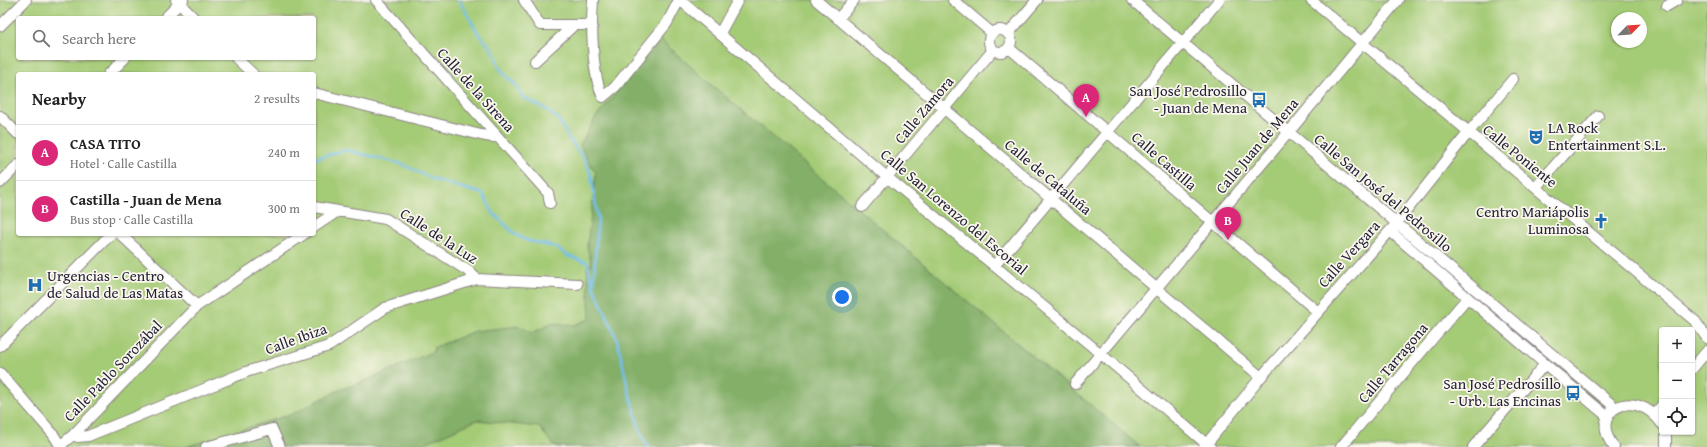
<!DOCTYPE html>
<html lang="en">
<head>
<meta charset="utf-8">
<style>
  body { margin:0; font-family:"Gentium Book Plus",serif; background:#f2f2f2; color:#222 }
  .controls { position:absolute; right:12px; bottom:12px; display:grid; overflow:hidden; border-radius:4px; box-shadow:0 1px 3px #0004 }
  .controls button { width:36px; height:36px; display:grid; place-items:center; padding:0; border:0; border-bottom:1px solid #e0e0e0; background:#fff; color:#222; font:20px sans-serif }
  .compass { position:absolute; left:1611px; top:12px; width:36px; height:36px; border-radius:50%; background:#fff; box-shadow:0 1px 3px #0004; rotate:65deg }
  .you { position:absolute; left:842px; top:297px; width:14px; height:14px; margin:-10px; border:3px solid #fff; border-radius:50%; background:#1a73e8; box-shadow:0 0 0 6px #1a73e833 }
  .badge { display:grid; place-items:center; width:26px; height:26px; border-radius:50%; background:#db2777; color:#fff; font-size:13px; font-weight:700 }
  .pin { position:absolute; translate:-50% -33px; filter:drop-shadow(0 1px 2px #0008) }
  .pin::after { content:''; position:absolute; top:21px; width:14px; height:12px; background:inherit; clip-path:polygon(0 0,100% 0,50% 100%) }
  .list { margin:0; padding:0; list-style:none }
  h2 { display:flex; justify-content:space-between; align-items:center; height:52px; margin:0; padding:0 16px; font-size:17px }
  h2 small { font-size:13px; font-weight:400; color:#767676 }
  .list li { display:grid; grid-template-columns:26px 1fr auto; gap:12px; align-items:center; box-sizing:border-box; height:56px; padding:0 16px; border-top:1px solid #e0e0e0 }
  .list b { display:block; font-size:15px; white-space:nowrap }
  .list p { margin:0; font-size:13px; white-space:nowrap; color:#767676 }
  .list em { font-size:13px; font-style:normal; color:#767676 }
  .icon { flex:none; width:22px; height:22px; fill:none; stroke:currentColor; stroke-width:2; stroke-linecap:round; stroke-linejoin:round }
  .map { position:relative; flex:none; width:1707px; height:447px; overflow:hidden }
  .search { position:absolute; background:#fff; box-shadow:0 1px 3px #0004; left:16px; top:16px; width:300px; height:44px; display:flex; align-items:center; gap:10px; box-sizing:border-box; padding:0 14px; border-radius:4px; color:#767676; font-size:15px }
  .panel { position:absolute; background:#fff; box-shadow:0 1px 3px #0004; left:16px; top:72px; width:300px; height:164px; border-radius:4px }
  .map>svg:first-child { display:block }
  .green { fill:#a4cb76; stroke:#637658; fill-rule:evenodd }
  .forest { fill:#83af67; stroke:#526851 }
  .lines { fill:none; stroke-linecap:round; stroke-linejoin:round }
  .stream { stroke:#73beec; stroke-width:2.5 }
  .minor-casing { stroke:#8c8282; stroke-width:12 }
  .minor { stroke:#fff; stroke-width:10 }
  .labels { text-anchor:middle; stroke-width:3.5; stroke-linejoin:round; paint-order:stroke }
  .street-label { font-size:15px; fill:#22223b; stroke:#fbf7ec }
  .poi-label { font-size:15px; fill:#22223b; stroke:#fbf7ec; text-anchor:end }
</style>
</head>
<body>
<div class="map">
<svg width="1707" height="447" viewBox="0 0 1707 447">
  <rect width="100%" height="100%" fill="#fbf7ec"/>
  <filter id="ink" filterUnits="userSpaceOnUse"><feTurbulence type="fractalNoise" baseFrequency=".025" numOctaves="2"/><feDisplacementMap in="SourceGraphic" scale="8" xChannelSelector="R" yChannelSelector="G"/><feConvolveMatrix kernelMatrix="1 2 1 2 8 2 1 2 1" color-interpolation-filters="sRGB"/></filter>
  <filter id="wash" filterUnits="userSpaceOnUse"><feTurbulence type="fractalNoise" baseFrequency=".012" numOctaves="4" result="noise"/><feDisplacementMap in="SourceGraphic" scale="16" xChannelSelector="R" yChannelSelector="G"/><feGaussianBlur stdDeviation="0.9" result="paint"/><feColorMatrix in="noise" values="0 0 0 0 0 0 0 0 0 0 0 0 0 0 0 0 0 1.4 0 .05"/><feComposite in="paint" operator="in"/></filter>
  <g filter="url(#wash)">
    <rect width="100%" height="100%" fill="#f5e3c9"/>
    <path class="green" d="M0,0H1707V447H0ZM18,18H314V58H18ZM1617,18H1641V42H1617ZM18,74H314V234H18ZM1662,330H1692V432H1662Z"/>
    <path class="forest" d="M661,40L707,81L1140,447H555L539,427L477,420L416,447H186L292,414L339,390L363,382L434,351L433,348L475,331L519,326L532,333L553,323L574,325L590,319L587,264L592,265L587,247L596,173L585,156L580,145L596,117Z"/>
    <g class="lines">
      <path class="stream" d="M459,0L478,33L494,52L499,67L504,74L515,84L524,98L547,110L558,119L570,140L583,157L591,174L598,220L595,257L594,285
        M314,159L345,150L350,151L402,164L432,179L483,194L493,213L514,233L525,240L555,247L568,256L587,262L594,288L617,339L628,388L641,433L648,447"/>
    </g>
  </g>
  <g filter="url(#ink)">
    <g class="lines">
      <defs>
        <path id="minor" d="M176,0L194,18
          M376,0L548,193L550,203
          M524,0L540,25H591
          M593,0C591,25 592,76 603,97L615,87L667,23L679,0
          M680,0L887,177L1101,354L1210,447
          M816,0L1261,377
          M953,0L992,33
          M1132,0L1616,408
          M1311,0L1695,321L1707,338
          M1667,6L1677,0
          M165,18L183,0
          M838,19L854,0
          M0,26L26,0
          M989 41a11 11 0 1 1 22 0a11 11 0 1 1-22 0Z
          M720,33L738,0
          M1008,34L1037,0
          M1009,48L1318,312
          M236,58L253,74
          M535,61L574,25
          M109,74L125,58
          M314,93L481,135L492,137H497
          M0,116L18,134
          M0,183L18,165
          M1536,187L1598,116
          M314,207L386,219L468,271L477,279
          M862,207L993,50
          M314,227L338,211
          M1390,231L1545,364L1608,417
          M120,234L197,306
          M994,266L1219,0
          M0,346L111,234
          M1692,369L1707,351
          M0,373L53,434L61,447
          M1075,384L1289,132L1398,0
          M1654,415L1662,405
          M73,435L78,437L88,436L246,372L329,346L385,308L477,279L577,284
          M61,445L73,435L197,306L304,234
          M206,447L272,429L280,447
          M1204,447L1261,377L1396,224L1468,133L1513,79
          M1341,447L1467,298
          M1473,447L1545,364
          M1614,447C1586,412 1634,384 1662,424
          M1666,447V432"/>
      </defs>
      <use href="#minor" class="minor-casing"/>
      <use href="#minor" class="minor"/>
    </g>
  </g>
  <defs>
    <symbol id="bus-bare" viewBox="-9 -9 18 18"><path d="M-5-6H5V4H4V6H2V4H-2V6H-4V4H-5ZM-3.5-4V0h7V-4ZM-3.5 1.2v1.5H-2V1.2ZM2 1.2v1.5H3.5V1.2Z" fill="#1f6fb2" stroke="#fbf7ec" stroke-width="2.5" paint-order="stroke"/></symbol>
    <symbol id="theatre-bare" viewBox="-9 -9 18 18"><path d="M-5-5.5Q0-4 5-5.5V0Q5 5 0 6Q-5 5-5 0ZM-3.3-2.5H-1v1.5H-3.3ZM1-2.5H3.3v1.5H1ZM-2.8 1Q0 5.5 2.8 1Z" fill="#1f6fb2" stroke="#fbf7ec" stroke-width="2.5" paint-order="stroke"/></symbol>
    <symbol id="church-bare" viewBox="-9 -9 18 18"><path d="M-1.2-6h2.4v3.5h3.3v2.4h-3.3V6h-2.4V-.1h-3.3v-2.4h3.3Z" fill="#1f6fb2" stroke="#fbf7ec" stroke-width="2.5" paint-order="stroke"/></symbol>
    <symbol id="hospital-bare" viewBox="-9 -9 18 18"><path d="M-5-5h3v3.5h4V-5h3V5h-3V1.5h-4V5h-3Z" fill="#1f6fb2" stroke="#fbf7ec" stroke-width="2.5" paint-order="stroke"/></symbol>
  </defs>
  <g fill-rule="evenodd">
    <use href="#bus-bare" x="1248" y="89" width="22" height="22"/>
    <use href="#theatre-bare" x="1525" y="126" width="22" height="22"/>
    <use href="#church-bare" x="1590" y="210" width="22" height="22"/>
    <use href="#hospital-bare" x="24" y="274" width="22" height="22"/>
    <use href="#bus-bare" x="1562" y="382" width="22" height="22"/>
  </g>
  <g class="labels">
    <g class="street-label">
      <text transform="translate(476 90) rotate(48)" y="5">Calle de la Sirena</text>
      <text transform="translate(924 110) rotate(-50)" y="5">Calle Zamora</text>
      <text transform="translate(1257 146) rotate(-50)" y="5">Calle Juan de Mena</text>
      <text transform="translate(1520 156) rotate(39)" y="5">Calle Poniente</text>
      <text transform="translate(1164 161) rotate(41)" y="5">Calle Castilla</text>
      <text transform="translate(1048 177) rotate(40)" y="5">Calle de Cataluña</text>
      <text transform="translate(1383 193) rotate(40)" y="5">Calle San José del Pedrosillo</text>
      <text transform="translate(954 212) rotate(40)" y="5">Calle San Lorenzo del Escorial</text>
      <text transform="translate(439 236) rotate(33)" y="5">Calle de la Luz</text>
      <text transform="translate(1349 254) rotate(-48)" y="5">Calle Vergara</text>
      <text transform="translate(296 339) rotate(-20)" y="5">Calle Ibiza</text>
      <text transform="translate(1393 363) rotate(-50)" y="5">Calle Tarragona</text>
      <text transform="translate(113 371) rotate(-46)" y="5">Calle Pablo Sorozábal</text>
    </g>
    <g class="poi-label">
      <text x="1247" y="96">San José Pedrosillo<tspan x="1247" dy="17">- Juan de Mena</tspan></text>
      <text x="1548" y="133" text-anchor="start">LA Rock<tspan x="1548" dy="17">Entertainment S.L.</tspan></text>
      <text x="1589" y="217">Centro Mariápolis<tspan x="1589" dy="17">Luminosa</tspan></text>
      <text x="47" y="281" text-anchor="start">Urgencias - Centro<tspan x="47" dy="17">de Salud de Las Matas</tspan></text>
      <text x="1561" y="389">San José Pedrosillo<tspan x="1561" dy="17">- Urb. Las Encinas</tspan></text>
    </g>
  </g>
</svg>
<div class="controls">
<button>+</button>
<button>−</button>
<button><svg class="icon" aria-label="locate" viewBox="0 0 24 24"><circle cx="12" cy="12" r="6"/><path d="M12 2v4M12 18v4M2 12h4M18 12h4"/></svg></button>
</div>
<svg class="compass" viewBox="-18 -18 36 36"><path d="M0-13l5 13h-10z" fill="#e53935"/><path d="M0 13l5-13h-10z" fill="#767676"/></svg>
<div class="you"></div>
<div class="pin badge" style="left:1086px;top:117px">A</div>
<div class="pin badge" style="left:1228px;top:240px">B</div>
<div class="search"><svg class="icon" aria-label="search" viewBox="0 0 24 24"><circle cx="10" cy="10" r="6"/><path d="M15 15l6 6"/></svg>Search here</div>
<section class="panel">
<h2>Nearby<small>2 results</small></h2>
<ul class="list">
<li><span class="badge">A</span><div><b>CASA TITO</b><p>Hotel · Calle Castilla</p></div><em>240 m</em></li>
<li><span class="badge">B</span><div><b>Castilla - Juan de Mena</b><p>Bus stop · Calle Castilla</p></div><em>300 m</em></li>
</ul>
</section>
</div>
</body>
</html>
